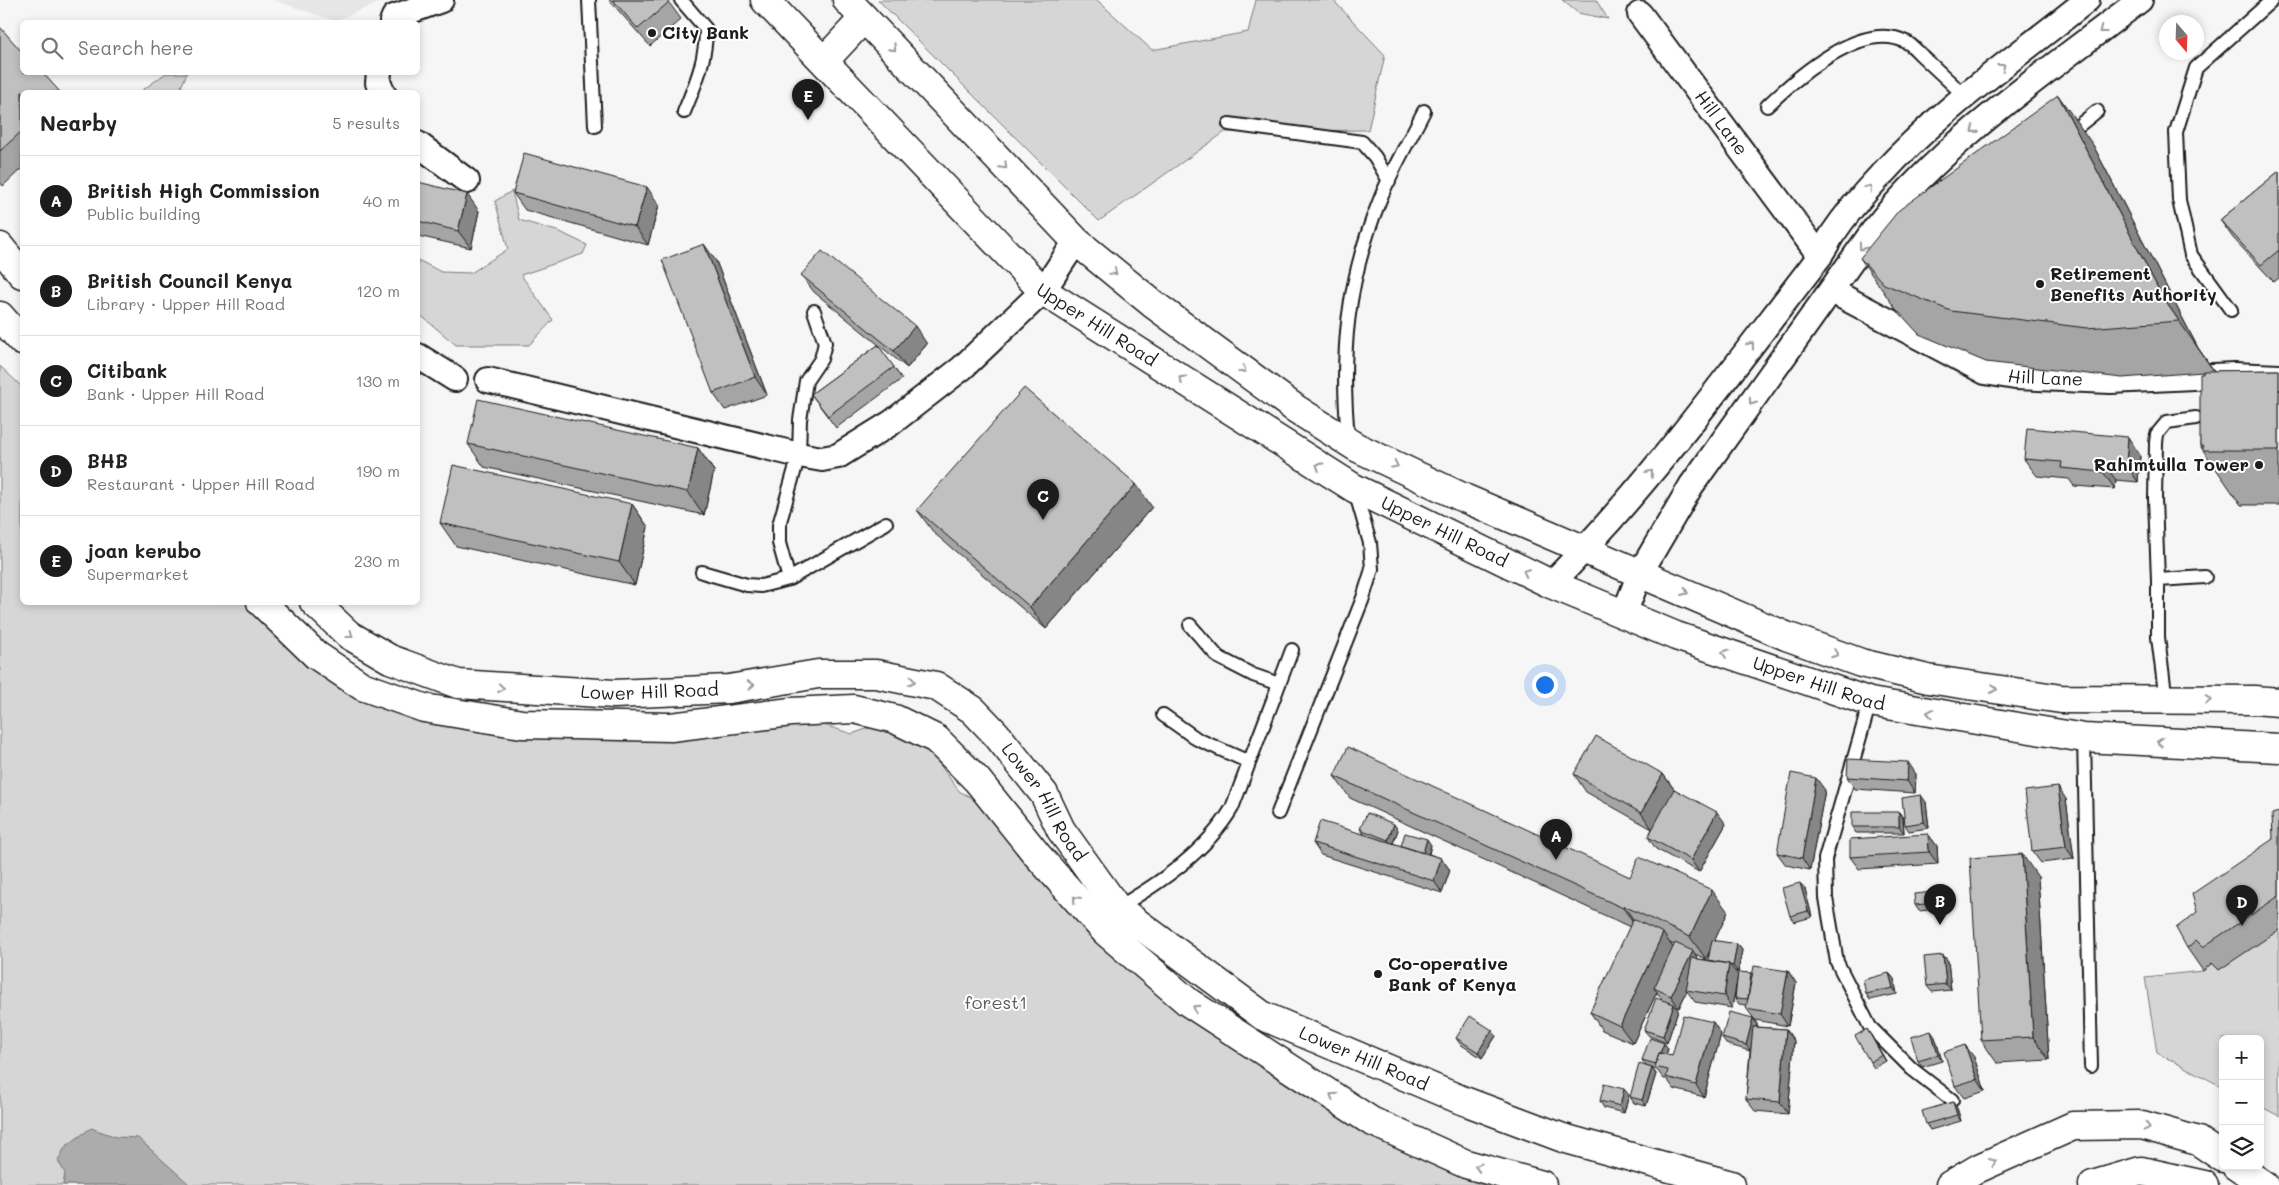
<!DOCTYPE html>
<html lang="en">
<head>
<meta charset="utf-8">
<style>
  body { margin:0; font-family:Mali,sans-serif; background:#f6f6f6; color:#222 }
  .controls { position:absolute; right:15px; bottom:15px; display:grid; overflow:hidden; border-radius:8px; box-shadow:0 2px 8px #0003 }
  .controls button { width:45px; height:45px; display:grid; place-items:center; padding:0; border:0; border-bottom:1px solid #e0e0e0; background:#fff; color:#222; font:25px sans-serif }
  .compass { position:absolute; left:2159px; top:15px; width:45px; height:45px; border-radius:50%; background:#fff; box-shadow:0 2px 8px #0003; rotate:161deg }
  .you { position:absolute; left:1544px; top:684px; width:18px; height:18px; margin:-12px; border:4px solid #fff; border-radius:50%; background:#1a73e8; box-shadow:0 0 0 8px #1a73e833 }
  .badge { display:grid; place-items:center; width:32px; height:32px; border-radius:50%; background:#1c1c1c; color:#fff; font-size:16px; font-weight:700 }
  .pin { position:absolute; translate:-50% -41px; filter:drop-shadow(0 1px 2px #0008) }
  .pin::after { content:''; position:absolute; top:26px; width:18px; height:15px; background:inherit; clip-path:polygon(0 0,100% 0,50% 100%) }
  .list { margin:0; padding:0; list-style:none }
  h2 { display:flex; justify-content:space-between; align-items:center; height:65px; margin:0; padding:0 20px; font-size:21px }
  h2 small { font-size:16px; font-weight:400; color:#767676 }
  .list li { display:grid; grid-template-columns:32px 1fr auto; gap:15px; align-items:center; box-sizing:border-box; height:90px; padding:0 20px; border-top:1px solid #e0e0e0 }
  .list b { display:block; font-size:19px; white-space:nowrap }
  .list p { margin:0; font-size:16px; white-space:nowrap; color:#767676 }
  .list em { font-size:16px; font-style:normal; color:#767676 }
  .icon { flex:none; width:28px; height:28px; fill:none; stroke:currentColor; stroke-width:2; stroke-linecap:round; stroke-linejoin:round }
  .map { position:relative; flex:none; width:2279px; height:1185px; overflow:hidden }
  .search { position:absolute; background:#fff; box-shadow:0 2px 8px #0003; left:20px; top:20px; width:400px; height:55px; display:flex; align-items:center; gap:12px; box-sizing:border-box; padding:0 18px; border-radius:8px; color:#767676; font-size:19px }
  .panel { position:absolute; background:#fff; box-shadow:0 2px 8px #0003; left:20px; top:90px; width:400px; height:515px; border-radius:8px }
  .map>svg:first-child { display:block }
  .built { fill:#e6e6e6 }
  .green { fill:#d6d6d6; stroke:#797979 }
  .water { fill:#acacac; stroke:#727272 }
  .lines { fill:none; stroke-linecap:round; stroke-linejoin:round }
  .service-casing { stroke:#1c1c1c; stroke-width:16 }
  .minor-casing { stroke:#1c1c1c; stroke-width:28 }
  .tertiary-casing { stroke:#1c1c1c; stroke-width:31 }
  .service { stroke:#fff; stroke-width:12 }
  .minor { stroke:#fff; stroke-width:24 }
  .tertiary { stroke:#fff; stroke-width:28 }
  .wall { fill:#a5a5a5; stroke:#1c1c1c; fill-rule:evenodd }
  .shaded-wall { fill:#868686; stroke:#1c1c1c }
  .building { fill:#c0c0c0; stroke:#1c1c1c }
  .oneway { stroke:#999 }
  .poi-dot { fill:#1c1c1c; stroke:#fff; stroke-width:2 }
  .labels { text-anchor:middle; stroke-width:4; stroke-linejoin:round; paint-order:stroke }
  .poi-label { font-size:18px; font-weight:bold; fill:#1c1c1c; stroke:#fff; text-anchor:start }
  .street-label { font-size:18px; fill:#1c1c1c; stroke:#fff }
  .park-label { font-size:18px; fill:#5d5d5d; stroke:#fff }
</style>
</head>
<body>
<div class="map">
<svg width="2279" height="1185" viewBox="0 0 2279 1185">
  <rect width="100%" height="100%" fill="#f6f6f6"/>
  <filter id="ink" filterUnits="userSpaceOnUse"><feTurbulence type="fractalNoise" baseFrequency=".02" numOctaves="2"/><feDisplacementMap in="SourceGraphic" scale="10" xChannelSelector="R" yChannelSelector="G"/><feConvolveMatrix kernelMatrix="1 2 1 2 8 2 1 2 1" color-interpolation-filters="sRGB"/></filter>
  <g filter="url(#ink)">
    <path class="built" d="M273,0H385L335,21Z"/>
    <path class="green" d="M878,0H1097L1152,50L1248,32L1256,0H1333L1385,55L1368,130L1225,132L1099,221Z
      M1562,0H1596L1608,19L1578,13Z
      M166,73H187L179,92H140Z
      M512,191L519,220L560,232L587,245L583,254L521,275L553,320L529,345H456L418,313V260L441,272L471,273L508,249L495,201Z
      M0,366L22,387V602L279,603L307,647L353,697L661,739L812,721L852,734L877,725L919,736L959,791L996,811L1120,949L1371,1121L1546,1185H0Z
      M2279,930V1116L2260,1106V1039H2223V1087L2157,1053L2145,977L2203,971L2212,963Z"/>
    <path class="water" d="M91,1128L116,1137L138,1138L190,1185H63L65,1173L58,1161L65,1147Z"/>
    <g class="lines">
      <defs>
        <path id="service" d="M589,0L595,126
          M681,0L706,29C706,60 696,83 684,112
          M1767,106C1796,78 1862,19 1906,42C1911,44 1916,50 1920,54C1935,68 1950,82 1965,96
          M1229,124L1362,142L1375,157L1389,181
          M2067,135L2097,111
          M2231,310L2191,255L2179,200L2176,132L2196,68L2272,0
          M1351,441L1348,437C1340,353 1347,282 1379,202C1391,171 1409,141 1424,111
          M702,572L747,585L761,586L789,579L779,543V525L799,455L800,420L806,381L821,359L825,343L814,311
          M789,579L886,523
          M2158,580L2155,499L2156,443L2157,434L2167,422L2196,418
          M1190,625L1218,657L1253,675L1279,684
          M2166,701L2158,637V580L2205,577
          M1870,702L1825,859L1826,898L1837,962L1870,1027L1912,1069L1952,1100
          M1163,715L1197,739L1249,762
          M2084,738L2091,1066
          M1278,813L1363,598L1372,569L1370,543L1355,491
          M1117,908C1160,883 1206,852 1232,808L1292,650"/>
        <g id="minor">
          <path id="s1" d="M1640,14L1820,256"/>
          <path d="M392,22L394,17L441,0"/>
          <path d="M379,72L378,83L383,92"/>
          <path d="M418,144L467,181"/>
          <path id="s2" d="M1832,291L1985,372L2015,377L2111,381L2234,375L2279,377"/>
          <path d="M418,356L455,379"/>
          <path d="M488,380L799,455L822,459L838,456L891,423L962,368L1043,291L1076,241"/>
          <path d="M1551,584C1647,487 1727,376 1810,269C1819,258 1825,247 1832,235C1846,214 1863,194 1880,176C1941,108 2017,57 2087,0"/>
          <path d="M1624,614L1640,573L1691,486L1876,227C1947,139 2051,69 2140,0"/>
        </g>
        <g id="tertiary">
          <path id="s3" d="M765,0L1043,291L1354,488L1551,584L1676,636L1870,702L2084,738L2279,748"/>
          <path d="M847,0L1076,241L1153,304L1296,409L1356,447L1464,498L1786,636L1861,663L1928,679L2061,699L2254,700L2279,702"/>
          <path d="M824,61L864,18"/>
          <path d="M0,247L22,274"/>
          <path d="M0,316L22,341"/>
          <path d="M261,602L316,655L362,686L424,708L522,724L671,727L791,712L854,709L895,719L936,739L977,780L1038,856L1105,931L1188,1002L1371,1121L1466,1164L1542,1185"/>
          <path id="s4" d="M314,602L349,635L390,659L458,684L614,694L729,689L818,674H876L936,686L973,710L996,734L1044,794L1061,830L1117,908L1263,1016L1459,1099L1563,1138L1731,1185"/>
          <path d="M2236,1166L2264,1185"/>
          <path d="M1950,1185L1979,1168L2073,1126L2142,1125L2198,1141L2223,1158"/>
          <path d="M2093,1185L2141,1171L2204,1185"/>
        </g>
      </defs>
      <use href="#service" class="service-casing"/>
      <use href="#minor" class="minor-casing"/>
      <use href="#tertiary" class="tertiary-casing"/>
      <use href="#service" class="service"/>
      <use href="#minor" class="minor"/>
      <use href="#tertiary" class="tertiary"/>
    </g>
    <path class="wall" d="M609,0H667L681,19L650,46Z
      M0,27L22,92V168L3,186L0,182Z
      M2093,145L2198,348L2214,371L2279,370V505H2241L2203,450L2200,446L2203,372L2122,378L1986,362L1919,334L1895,308L1860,258Z
      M2279,171V278L2274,282L2233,238L2220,220Z
      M418,182L479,211L471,248L418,236Z
      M513,193L659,205L648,245L525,210Z
      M716,261L767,395L725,410L713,393Z
      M801,275L927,344L907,368L814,292Z
      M878,345L902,379L836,428L811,394Z
      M468,444L698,448L714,471L704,515L484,467Z
      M2140,455L2138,482L2116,480L2115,489L2074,486L2069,479L2037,476L2024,459Z
      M632,504L648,527L635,585L456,546L440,523Z
      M1152,507L1046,629L934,533L917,510Z
      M1574,774H1663L1674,789L1726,824L1699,872L1656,849L1648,837L1652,829L1586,792Z
      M1916,774L1915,793L1855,789L1847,777Z
      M1334,776L1630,877L1728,912L1714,941L1737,944L1742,950L1738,972L1735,971L1737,975L1751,973L1752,975L1788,971L1796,983L1788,1026L1755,1020L1746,1008L1747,1005L1739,1004L1735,998L1737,981L1732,1008L1695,1002L1687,991L1679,1008L1675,1006L1678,1010L1667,1043L1649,1036L1644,1030L1662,1000L1657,992L1633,1043L1602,1030L1590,1012L1630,927L1350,798ZM1670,943L1674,945L1673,948ZM1710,951L1708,960L1698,959L1695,954L1706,959Z
      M1825,790L1810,870L1786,865L1777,853Z
      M2066,799L2074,859L2041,863L2032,851Z
      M1926,802L1929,828L1909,831L1905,825Z
      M1899,812L1903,818L1904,833H1856L1852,827Z
      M2279,812V930L2219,970L2212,963L2203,971L2187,948L2197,912L2273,839Z
      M1360,829L1398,830L1393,843L1401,846L1431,845L1429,854L1441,858L1450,870L1442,893L1321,855L1313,843L1364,834Z
      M1928,834L1937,846L1938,864L1859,869L1850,857Z
      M2038,877L2049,1060L1997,1063L1981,1040Z
      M1805,889L1812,917L1794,922L1790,916Z
      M1934,892L1938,898L1939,909L1919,911L1915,905Z
      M1943,955L1948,961L1951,990L1932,992L1927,986Z
      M1889,973L1894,979L1897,994L1870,1000L1866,994Z
      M1753,1018L1757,1024V1027L1786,1029L1794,1041L1788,1114L1755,1111L1746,1099L1750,1051L1726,1044L1722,1038Z
      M1721,1034L1704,1097L1674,1089L1667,1079H1664L1657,1070L1646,1066L1642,1060L1664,1043L1668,1049L1666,1055L1672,1056Z
      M1871,1035L1886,1061L1874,1068L1870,1062Z
      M1496,1036L1482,1058L1460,1044L1456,1038Z
      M1935,1037L1942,1061L1922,1067L1918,1061Z
      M1974,1057L1985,1091L1964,1098L1955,1086Z
      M1652,1068L1656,1074L1646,1106L1634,1103L1630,1097Z
      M1629,1095L1624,1113L1604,1108L1600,1101Z
      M1957,1108L1961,1121L1930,1130L1926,1124Z"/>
    <path class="shaded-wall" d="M2058,95L2093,145L2198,348L2214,371L2163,298Z
      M647,187L659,205L648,245L635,227Z
      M467,194L479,211L471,248L458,231Z
      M704,244L716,261L767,395L755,377Z
      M915,326L927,344L907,368L894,351Z
      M2128,437L2140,455L2138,482L2126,464Z
      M698,448L714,471L704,515L688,492Z
      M2103,463L2116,480L2115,489L2103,472Z
      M1136,484L1152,507L1046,629L1030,607Z
      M632,504L648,527L635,585L619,562Z
      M1908,762L1916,774L1915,793L1907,781Z
      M1663,774L1676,792L1653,830L1641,813Z
      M1816,778L1825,790L1810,870L1802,858Z
      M2058,787L2066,799L2074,859L2066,847Z
      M1921,795L1926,802L1929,828L1924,822Z
      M1717,812L1726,824L1699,872L1691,860Z
      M1899,812L1903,818L1904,833L1899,827Z
      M1394,824L1398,830L1392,846L1388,840Z
      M1928,834L1937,846L1938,864L1929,852Z
      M1427,839L1431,845L1427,859L1423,853Z
      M2022,854L2038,877L2049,1060L2033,1037Z
      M1441,858L1450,870L1442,893L1434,881Z
      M1800,883L1805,889L1812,917L1808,911Z
      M1712,890L1728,912L1706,959L1690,937Z
      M1934,892L1938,898L1939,909L1935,903Z
      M1624,906L1640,929V931L1623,908Z
      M1663,933L1675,951L1654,988L1657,992L1633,1043L1620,1026Z
      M1737,944L1742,950L1738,972L1733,966Z
      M1693,951L1701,963L1686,990L1687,991L1679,1008L1671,996Z
      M1943,955L1948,961L1951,990L1946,984Z
      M1729,964L1738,975L1732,1008L1724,996Z
      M1788,971L1796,983L1788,1026L1780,1014Z
      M1889,973L1894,979L1897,994L1893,988Z
      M1674,1004L1678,1010L1667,1043L1663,1036Z
      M1753,1018L1757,1024L1750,1051L1746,1045Z
      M1713,1022L1721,1034L1704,1097L1696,1085Z
      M1786,1029L1794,1041L1788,1114L1780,1102Z
      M1867,1029L1871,1035L1886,1061L1882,1055Z
      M1492,1030L1496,1036L1482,1058L1478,1052Z
      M1931,1031L1935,1037L1942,1061L1938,1055Z
      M1664,1043L1668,1049L1661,1068L1656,1064Z
      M1965,1045L1974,1057L1985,1091L1977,1079Z
      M1652,1068L1656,1074L1646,1106L1642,1100Z
      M1624,1089L1629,1095L1624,1113L1620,1106Z
      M1953,1102L1957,1108L1961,1121L1957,1115Z"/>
    <path class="building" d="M613,0H667L669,2L638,29Z
      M0,27L22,52V72H42L60,92H22V131L0,151Z
      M2058,95L2163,298L2179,321L2087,328L1951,311L1884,284L1860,258L1899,210Z
      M524,153L647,187L635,227L513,193Z
      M2279,171V250L2261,265L2220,220Z
      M418,182L467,194L458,231L418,221Z
      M704,244L755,377L713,393L662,260Z
      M822,251L915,326L894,351L801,275Z
      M878,345L894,367L828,416L811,394Z
      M2279,370V450H2203V446H2200V374H2203V371Z
      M1024,388L1136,484L1030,607L917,510Z
      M478,399L698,448L688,492L468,444Z
      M2027,428L2128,437L2126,464L2103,463V472L2061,468L2062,462L2024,459Z
      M453,465L632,504L619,562L440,523Z
      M1596,736L1663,774L1641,813L1574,774Z
      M1348,747L1630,877L1639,857L1712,890L1690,937L1624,906L1623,908L1334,776Z
      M1848,759L1908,762L1907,781L1847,777Z
      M1791,773L1816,778L1802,858L1777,853Z
      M2058,787L2066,847L2032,851L2025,791Z
      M1674,789L1717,812L1691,860L1648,837Z
      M1921,795L1924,822L1905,825L1902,798Z
      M1852,812H1899V827H1852Z
      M2279,812V896L2203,947L2196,940L2187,948L2176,928L2197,912L2192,894L2273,839L2272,814Z
      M1367,813L1394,824L1388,840L1360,829Z
      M1320,821L1441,858L1434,881L1313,843Z
      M1405,833L1427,839L1423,853L1401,846Z
      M1928,834L1929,852L1850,857V839Z
      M2022,854L2033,1037L1981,1040L1970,858Z
      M1800,883L1808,911L1790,916L1782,888Z
      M1934,892L1935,903L1915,905L1914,894Z
      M1633,919L1663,933L1620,1026L1590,1012Z
      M1712,940L1737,944L1733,966L1730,965L1729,964L1708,960Z
      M1675,943L1693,951L1671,996L1654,988Z
      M1943,955L1946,984L1927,986L1924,957Z
      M1692,958L1729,964L1724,996L1686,990Z
      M1754,966L1788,971L1780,1014L1746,1008Z
      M1738,972L1751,973L1748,999L1735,998Z
      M1889,973L1893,988L1866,994L1863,980Z
      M1656,998L1674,1004L1663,1036L1644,1030Z
      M1729,1012L1753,1018L1746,1045L1722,1038Z
      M1683,1015L1713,1022L1696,1085L1666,1077L1668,1070L1655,1067L1659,1053L1672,1056Z
      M1470,1016L1492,1030L1478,1052L1456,1038Z
      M1753,1027L1786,1029L1780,1102L1746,1099Z
      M1867,1029L1882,1055L1870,1062L1855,1036Z
      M1931,1031L1938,1055L1918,1061L1911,1037Z
      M1650,1038L1664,1043L1660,1053H1659L1656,1064L1642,1060Z
      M1965,1045L1977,1079L1955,1086L1944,1052Z
      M1639,1064L1652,1068L1642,1100L1630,1097Z
      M1604,1084L1624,1089L1620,1106L1600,1101Z
      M1953,1102L1957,1115L1926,1124L1922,1111Z"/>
    <defs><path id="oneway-chevron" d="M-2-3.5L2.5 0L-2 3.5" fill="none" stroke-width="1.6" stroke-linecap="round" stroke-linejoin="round" transform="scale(1.25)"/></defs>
    <g class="oneway">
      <use href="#oneway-chevron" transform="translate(2102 30) rotate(142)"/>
      <use href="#oneway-chevron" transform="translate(893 48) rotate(46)"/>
      <use href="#oneway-chevron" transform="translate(2002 67) rotate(-38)"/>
      <use href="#oneway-chevron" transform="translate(1974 130) rotate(141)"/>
      <use href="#oneway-chevron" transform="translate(1004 166) rotate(46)"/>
      <use href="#oneway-chevron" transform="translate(1869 188) rotate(-50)"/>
      <use href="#oneway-chevron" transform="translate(1862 247) rotate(126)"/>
      <use href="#oneway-chevron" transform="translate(1114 272) rotate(39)"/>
      <use href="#oneway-chevron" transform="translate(1751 345) rotate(-52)"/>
      <use href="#oneway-chevron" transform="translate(1243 370) rotate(36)"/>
      <use href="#oneway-chevron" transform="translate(1182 379) rotate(-148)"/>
      <use href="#oneway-chevron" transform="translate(1752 402) rotate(125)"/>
      <use href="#oneway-chevron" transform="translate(1395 465) rotate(26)"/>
      <use href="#oneway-chevron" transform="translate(1319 466) rotate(-148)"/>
      <use href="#oneway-chevron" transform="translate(1650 473) rotate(-50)"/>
      <use href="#oneway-chevron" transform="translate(1526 572) rotate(-154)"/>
      <use href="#oneway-chevron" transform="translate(1685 592) rotate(23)"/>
      <use href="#oneway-chevron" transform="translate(350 635) rotate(36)"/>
      <use href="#oneway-chevron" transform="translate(1725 653) rotate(-161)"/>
      <use href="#oneway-chevron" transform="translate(1835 654) rotate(20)"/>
      <use href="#oneway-chevron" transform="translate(912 681) rotate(12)"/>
      <use href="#oneway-chevron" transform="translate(751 685) rotate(-9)"/>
      <use href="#oneway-chevron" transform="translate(501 688) rotate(5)"/>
      <use href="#oneway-chevron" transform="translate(1994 689) rotate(9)"/>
      <use href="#oneway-chevron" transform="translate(2208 700) rotate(-1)"/>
      <use href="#oneway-chevron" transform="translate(1930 713) rotate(-170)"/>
      <use href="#oneway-chevron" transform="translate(2160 742) rotate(-177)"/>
      <use href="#oneway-chevron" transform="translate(1076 899) rotate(-132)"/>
      <use href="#oneway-chevron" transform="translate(1196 1008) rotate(-147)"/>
      <use href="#oneway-chevron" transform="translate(1333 1096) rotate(-147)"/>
      <use href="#oneway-chevron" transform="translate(2147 1127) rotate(13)"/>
      <use href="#oneway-chevron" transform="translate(1993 1162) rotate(-24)"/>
      <use href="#oneway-chevron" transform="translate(1478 1167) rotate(-164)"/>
    </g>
  </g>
  <g class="poi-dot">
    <circle cx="652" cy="33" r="5"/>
    <circle cx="2040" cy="284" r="5"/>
    <circle cx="2259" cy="465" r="5"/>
    <circle cx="1378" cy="974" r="5"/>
  </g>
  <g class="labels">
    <g class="poi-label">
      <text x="662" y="39">City Bank</text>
      <text x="2050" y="280">Retirement<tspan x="2050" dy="21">Benefits Authority</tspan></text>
      <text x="2249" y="471" text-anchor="end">Rahimtulla Tower</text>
      <text x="1388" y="970">Co-operative<tspan x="1388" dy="21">Bank of Kenya</tspan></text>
    </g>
    <g class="street-label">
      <text dy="6" stroke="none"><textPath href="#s1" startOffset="136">Hill Lane</textPath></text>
      <text dy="6" stroke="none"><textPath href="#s3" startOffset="466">Upper Hill Road</textPath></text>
      <text dy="6" stroke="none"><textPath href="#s2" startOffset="234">Hill Lane</textPath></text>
      <text dy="6" stroke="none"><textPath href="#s3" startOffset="871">Upper Hill Road</textPath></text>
      <text dy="6" stroke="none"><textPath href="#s3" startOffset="1276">Upper Hill Road</textPath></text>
      <text dy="6" stroke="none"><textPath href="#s4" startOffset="360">Lower Hill Road</textPath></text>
      <text dy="6" stroke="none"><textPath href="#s4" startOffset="810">Lower Hill Road</textPath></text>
      <text dy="6" stroke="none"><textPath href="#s4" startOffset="1230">Lower Hill Road</textPath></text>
    </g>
    <g class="park-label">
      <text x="996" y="1009">forest1</text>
    </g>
  </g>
</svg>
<div class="controls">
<button>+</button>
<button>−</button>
<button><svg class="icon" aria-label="layers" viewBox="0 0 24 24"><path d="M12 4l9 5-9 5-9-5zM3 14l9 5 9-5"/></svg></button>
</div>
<svg class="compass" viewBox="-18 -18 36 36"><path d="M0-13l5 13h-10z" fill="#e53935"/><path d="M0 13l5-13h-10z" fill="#767676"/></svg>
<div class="you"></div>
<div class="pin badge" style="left:1556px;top:860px">A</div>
<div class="pin badge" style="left:1940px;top:925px">B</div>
<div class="pin badge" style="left:1043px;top:520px">C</div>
<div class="pin badge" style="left:2242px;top:926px">D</div>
<div class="pin badge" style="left:808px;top:120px">E</div>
<div class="search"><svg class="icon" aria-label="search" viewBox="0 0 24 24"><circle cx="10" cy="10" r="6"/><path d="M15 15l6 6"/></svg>Search here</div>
<section class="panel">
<h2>Nearby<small>5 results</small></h2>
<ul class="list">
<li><span class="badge">A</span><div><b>British High Commission</b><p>Public building</p></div><em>40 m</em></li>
<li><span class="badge">B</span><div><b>British Council Kenya</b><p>Library · Upper Hill Road</p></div><em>120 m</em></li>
<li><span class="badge">C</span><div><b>Citibank</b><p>Bank · Upper Hill Road</p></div><em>130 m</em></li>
<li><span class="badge">D</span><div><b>BHB</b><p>Restaurant · Upper Hill Road</p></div><em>190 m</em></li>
<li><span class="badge">E</span><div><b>joan kerubo</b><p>Supermarket</p></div><em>230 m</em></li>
</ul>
</section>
</div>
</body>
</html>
